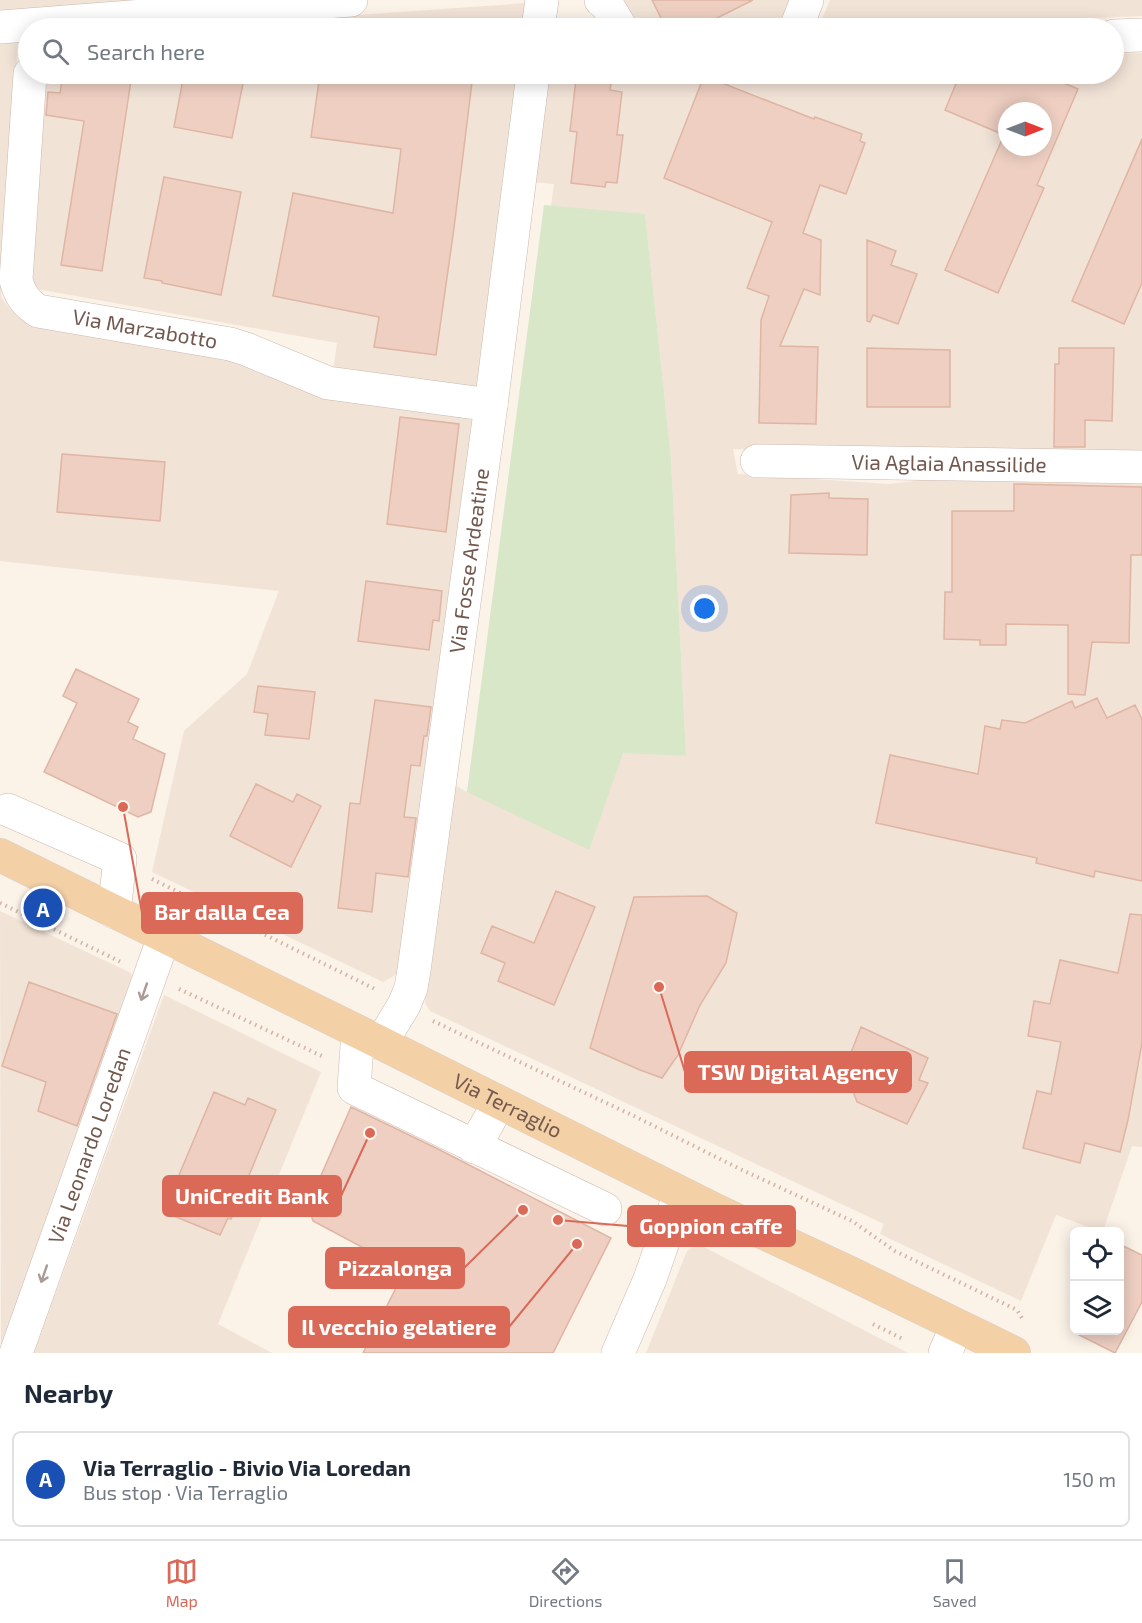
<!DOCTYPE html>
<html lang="en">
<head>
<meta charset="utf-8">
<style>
  body { margin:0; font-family:"Exo 2",sans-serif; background:#f6f6f7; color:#1f2937 }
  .controls { position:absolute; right:18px; bottom:18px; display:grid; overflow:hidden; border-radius:9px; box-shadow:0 3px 15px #0003 }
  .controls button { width:54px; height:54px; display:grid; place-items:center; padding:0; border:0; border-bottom:2px solid #e0e1e3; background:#fff; color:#1f2937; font:30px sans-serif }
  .compass { position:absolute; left:998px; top:102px; width:54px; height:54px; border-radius:50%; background:#fff; box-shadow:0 3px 15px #0003; rotate:90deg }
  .you { position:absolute; left:705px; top:609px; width:21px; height:21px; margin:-15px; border:4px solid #fff; border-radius:50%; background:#1a73e8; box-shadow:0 0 0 9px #1a73e833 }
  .badge { display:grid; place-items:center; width:39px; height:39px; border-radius:50%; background:#da6958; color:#fff; font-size:20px; font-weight:700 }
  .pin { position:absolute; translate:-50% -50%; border:3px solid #fff; box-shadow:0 2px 6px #0006 }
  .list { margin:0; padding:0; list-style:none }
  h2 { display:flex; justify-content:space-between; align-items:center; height:78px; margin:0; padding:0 24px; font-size:26px }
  h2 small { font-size:20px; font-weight:400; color:#747a83 }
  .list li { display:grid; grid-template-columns:39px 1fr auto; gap:18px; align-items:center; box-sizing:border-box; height:96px; margin:0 12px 12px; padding:0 12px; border:2px solid #e0e1e3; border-radius:9px }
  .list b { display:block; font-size:22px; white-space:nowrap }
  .list p { margin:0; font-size:20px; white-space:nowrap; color:#747a83 }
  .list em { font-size:20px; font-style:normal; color:#747a83 }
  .icon { flex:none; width:33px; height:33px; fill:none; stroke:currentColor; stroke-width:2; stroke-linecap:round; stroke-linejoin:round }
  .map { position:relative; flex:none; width:1142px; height:1353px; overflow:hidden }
  .search { position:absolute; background:#fff; box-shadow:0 3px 15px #0003; left:18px; right:18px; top:18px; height:66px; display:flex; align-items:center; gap:15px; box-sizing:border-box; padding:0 21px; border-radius:33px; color:#747a83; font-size:22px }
  .sheet { height:186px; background:#fff }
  nav { display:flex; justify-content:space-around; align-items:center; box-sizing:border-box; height:84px; border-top:2px solid #e0e1e3; background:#fff; font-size:16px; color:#747a83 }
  nav a { display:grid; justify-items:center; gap:3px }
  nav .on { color:#da6958 }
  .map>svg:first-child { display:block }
  .residential { fill:#f2e3d7; fill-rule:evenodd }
  .green { fill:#d7e7c7 }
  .building { fill:#eecfc2; stroke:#dfb5a4; stroke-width:1.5; fill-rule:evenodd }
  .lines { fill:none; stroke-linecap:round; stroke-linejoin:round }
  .minor-casing { stroke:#ccb9af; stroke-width:34 }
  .major-casing { stroke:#d8d0cd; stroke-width:34 }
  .path { stroke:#d3b2a5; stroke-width:4; stroke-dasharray:1.5 4.5; stroke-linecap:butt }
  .minor { stroke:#fff; stroke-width:33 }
  .major { stroke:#f3d0a6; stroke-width:33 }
  .oneway { stroke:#ab9b95 }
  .labels { text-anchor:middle; stroke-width:4.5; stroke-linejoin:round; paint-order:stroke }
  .street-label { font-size:21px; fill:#73584e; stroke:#fef6ee }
  .leader { fill:none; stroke:#da6958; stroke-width:2 }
  .callout-dot { fill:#da6958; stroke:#fef6ee; stroke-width:2 }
  .callout { fill:#da6958; stroke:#da6958; stroke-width:2 }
  .callout-label { font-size:22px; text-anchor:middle; font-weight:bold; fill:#fff }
</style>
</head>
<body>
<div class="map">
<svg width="1142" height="1353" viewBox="0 0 1142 1353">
  <rect width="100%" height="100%" fill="#fbf2e8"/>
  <path class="residential" d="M0,0H151L0,12Z
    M621,0H795L783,28H639Z
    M830,0H1142V16L861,28H818Z
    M526,3L529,28H172Z
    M18,41L1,297L11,310L23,319L248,362L476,412L404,970L383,982L152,872L184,731L247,674L279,591L0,561V43Z
    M1142,53V451L927,454L733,449L738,474L889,484L979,473L1142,477V1147L1132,1146L1103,1231H1099L1056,1215L1021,1301L880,1234L884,1224L430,1011L425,1003L453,784L467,792L623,752L686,756L671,458L645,215L551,206L554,184L532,182L545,74H615L621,84L794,74H1114V54ZM1007,111H1043V147H1007Z
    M45,74H523L479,393L333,371L337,343L37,289L29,280Z
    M0,911L131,973L132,978L1,1353Z
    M164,995L321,1072L218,1324L272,1353H34Z
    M695,1246H702L908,1353H646L687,1251Z"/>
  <path class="green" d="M544,205L645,214L671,458L686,756L623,753L589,850L467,792Z"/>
  <path class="building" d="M652,0H753L697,28H666Z
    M63,74H132L102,271L61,265L84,121L46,115L48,92L60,93Z
    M184,74H245L232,138L174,127Z
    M320,74H473L454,228L436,355L374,347L379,317L273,296L293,193L393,213L401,149L311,137Z
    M960,74H1042L1078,89L1037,185L1044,188L998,293L945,270L1004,135L945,110ZM1007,111H1043V147H1007Z
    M704,76L814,119L815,117L862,134L860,141L865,143L846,194L820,185L803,233L821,240L820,295L804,289L780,346L818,347L816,424L759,423L761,320L769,296L747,288L772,222L664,178Z
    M576,79L611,83L610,90L622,92L617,135H623L617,183L606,182L605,187L571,183L577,132L570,131Z
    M1142,139V283L1124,324L1072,301Z
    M164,177L241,192L221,295L162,283V281L144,278Z
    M867,240L896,251L891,265L917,274L898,324L873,315L870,322L867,321Z
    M867,348L950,350V407H867Z
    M1059,348H1114L1112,421L1085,420V447H1054L1055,364H1059Z
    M400,417L459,424L446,532L387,524Z
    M62,454L165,462L160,521L57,512Z
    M1014,484L1142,487V555H1131L1129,643L1092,642L1085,695L1068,694V625L1006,624V645H980V640L944,639L945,592H952V511H1014Z
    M829,493V498L868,499L867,555L789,553L791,495Z
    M366,581L442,591L439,621L433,620L429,650L358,641Z
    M76,669L139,699L128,722L138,727L133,739L165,754L151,812L138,817L44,772L77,703L63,696Z
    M258,686L315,692L309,739L265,735L268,714L254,712Z
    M1097,698L1107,718L1135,705L1142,719V881L1095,871L1094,877L1036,863L1037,858L876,823L890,755L978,774L985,726L1000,729L1002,720L1025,723L1072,701L1075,708Z
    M375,700L431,707L427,736H424L420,766L411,765L404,817L416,818L408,877L376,873L372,912L338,908L350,803L360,804Z
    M256,784L293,802L297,794L321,806L291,867L230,836Z
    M556,891L595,907L554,1005L498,981L505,963L481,953L492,926L534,943Z
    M707,896L737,913L726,963L700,1005L678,1055L662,1078L640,1070L590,1048L634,897Z
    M1130,914L1142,915V1043L1128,1120L1120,1152L1085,1143L1080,1163L1023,1148L1037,1091L1051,1094L1061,1042L1028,1036L1034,1001L1050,1004L1060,960L1118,973Z
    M29,982L117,1014L77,1126L38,1111L46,1082L2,1066Z
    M861,1027L928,1058L919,1080L928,1083L907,1124L857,1102L850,1083L848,1060Z
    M214,1092L245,1105L248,1098L276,1110L231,1219L228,1218L220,1235L169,1214L176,1197L171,1194Z
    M351,1107L438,1149L611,1238L553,1353H363L405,1270L313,1221L308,1205Z
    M1119,1244L1142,1255V1302L1115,1353L1073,1332L1074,1330H1119Z"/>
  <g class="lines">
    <defs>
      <g id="minor">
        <path d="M601,0L607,5L621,28"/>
        <path d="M0,27L351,0"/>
        <path d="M538,28L542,0"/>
        <path d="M796,28L807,0"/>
        <path d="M1114,36L1142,35"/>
        <path id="s1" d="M30,74L16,280C20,295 25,302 38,311L230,344L246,349L328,383L491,405"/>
        <path id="s2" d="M757,461L1142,467"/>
        <path d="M8,810L120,859L114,912"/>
        <path d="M358,1032L354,1088L605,1209"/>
        <path id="s3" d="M381,1043L404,1005L411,988L414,970L491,405L533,74"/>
        <path d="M474,1147L499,1103"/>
        <path id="s4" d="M16,1353L164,937"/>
        <path d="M618,1353L650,1279L680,1193"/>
        <path d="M945,1353L957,1326"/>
      </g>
      <g id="major">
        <path id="s5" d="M0,855L381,1043L717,1211L850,1273L1014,1353"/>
      </g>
    </defs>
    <use href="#minor" class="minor-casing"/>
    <use href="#major" class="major-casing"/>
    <path class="path" d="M152,879L377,990
      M0,903L121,962
      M179,989L324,1057
      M433,1021L636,1117L740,1169L852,1221L895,1251L1017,1310L1022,1318
      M873,1324L905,1340"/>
    <use href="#minor" class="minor"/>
    <use href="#major" class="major"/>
  </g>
  <defs><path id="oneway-shaft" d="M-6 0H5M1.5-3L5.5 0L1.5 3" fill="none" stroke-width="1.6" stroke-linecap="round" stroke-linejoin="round" transform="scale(1.5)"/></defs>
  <g class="oneway">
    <use href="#oneway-shaft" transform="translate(144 992) rotate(109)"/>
    <use href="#oneway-shaft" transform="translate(44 1274) rotate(109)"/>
  </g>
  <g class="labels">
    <g class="street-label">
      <text dy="7" stroke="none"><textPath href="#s1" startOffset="354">Via Marzabotto</textPath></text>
      <text dy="7" stroke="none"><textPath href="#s2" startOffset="192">Via Aglaia Anassilide</textPath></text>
      <text dy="7" stroke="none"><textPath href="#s3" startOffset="494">Via Fosse Ardeatine</textPath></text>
      <text dy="7" stroke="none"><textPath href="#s5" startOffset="566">Via Terraglio</textPath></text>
      <text dy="7" stroke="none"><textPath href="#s4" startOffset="220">Via Leonardo Loredan</textPath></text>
    </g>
  </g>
  <path class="leader" d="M123 807L142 913M659 987L685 1072M370 1133L341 1196M558 1220L628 1226M523 1210L464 1268M577 1244L509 1327"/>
  <g class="callout-dot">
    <circle cx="123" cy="807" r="6"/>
    <circle cx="659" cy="987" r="6"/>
    <circle cx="370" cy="1133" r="6"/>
    <circle cx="558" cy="1220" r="6"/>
    <circle cx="523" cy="1210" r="6"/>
    <circle cx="577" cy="1244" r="6"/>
  </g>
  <g class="callout">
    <rect x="142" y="893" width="160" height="40" rx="6"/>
    <rect x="685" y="1052" width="226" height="40" rx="6"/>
    <rect x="163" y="1176" width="178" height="40" rx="6"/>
    <rect x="628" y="1206" width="167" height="40" rx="6"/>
    <rect x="326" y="1248" width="138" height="40" rx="6"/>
    <rect x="289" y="1307" width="220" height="40" rx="6"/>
  </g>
  <g class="callout-label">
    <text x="222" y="920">Bar dalla Cea</text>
    <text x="798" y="1080">TSW Digital Agency</text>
    <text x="252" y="1204">UniCredit Bank</text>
    <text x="711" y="1234">Goppion caffe</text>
    <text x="395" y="1276">Pizzalonga</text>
    <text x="399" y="1335">Il vecchio gelatiere</text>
  </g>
</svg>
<div class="controls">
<button><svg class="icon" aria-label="locate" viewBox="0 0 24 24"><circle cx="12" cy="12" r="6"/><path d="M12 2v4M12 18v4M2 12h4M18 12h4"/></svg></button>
<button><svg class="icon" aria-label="layers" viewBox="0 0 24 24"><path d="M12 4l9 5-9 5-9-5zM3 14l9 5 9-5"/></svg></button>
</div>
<svg class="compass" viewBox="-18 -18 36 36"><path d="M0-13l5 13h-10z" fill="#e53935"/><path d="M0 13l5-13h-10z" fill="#747a83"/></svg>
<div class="you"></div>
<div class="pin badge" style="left:43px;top:908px;background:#1a4fb4">A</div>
<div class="search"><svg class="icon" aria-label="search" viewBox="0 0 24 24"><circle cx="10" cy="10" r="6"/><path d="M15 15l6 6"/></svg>Search here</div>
</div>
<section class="sheet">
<h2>Nearby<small></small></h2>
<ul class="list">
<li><span class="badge" style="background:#1a4fb4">A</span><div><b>Via Terraglio - Bivio Via Loredan</b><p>Bus stop · Via Terraglio</p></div><em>150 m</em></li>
</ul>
</section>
<nav>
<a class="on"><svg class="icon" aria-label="map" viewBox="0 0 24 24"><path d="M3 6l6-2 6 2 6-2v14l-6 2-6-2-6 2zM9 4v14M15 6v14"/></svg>Map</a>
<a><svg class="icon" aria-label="directions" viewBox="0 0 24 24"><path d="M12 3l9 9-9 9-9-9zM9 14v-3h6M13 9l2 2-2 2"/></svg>Directions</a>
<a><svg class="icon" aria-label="saved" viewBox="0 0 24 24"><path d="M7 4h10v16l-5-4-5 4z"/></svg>Saved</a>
</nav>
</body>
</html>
